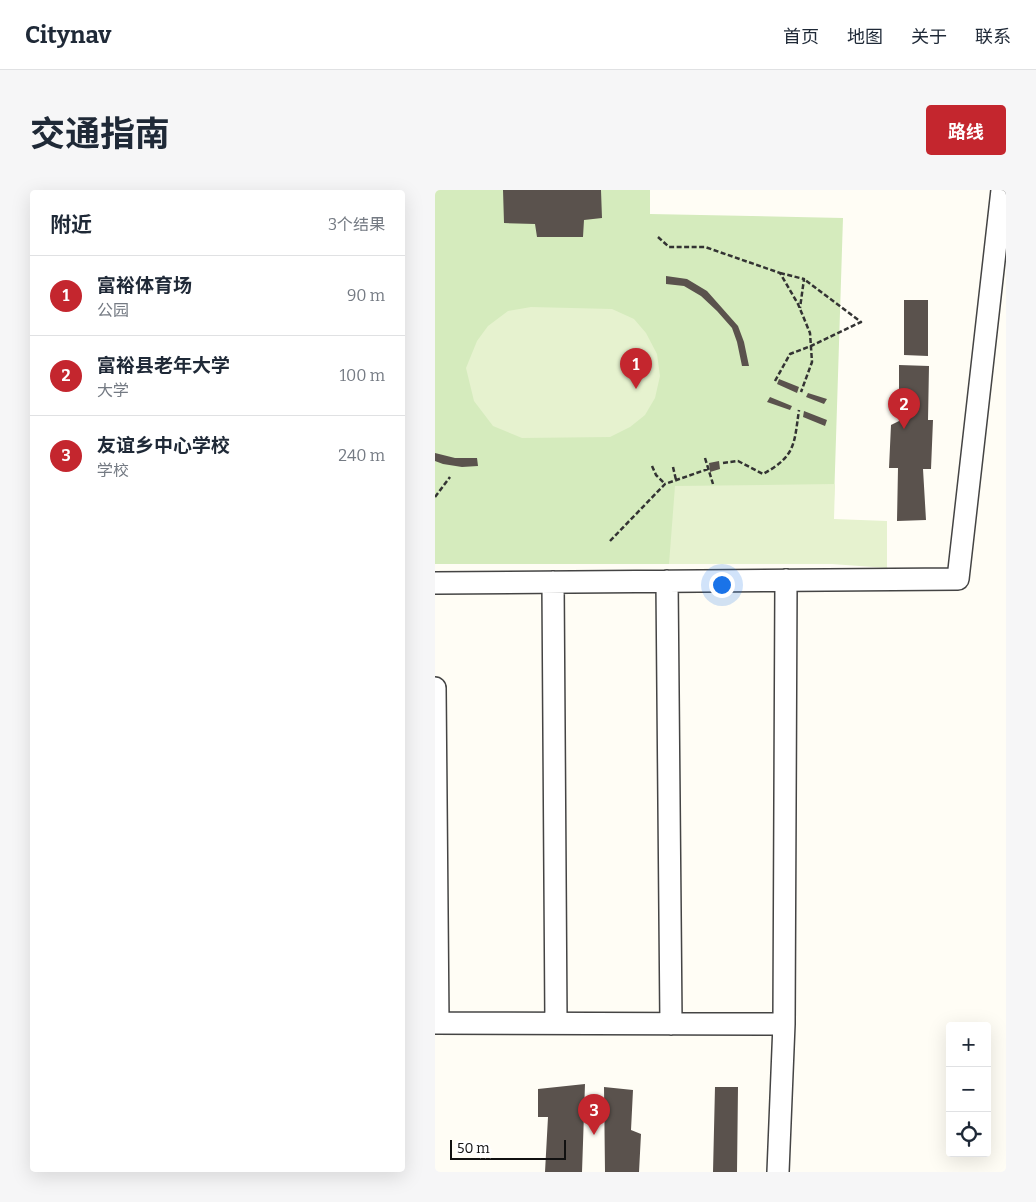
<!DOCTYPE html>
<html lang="zh">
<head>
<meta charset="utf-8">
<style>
  body { margin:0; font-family:Bitter,"Noto Sans SC",serif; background:#f6f6f7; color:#1f2937 }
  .controls { position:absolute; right:15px; bottom:15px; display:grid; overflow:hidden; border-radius:5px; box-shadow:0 5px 20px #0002 }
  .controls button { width:45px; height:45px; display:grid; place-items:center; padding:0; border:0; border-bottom:1px solid #e0e1e3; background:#fff; color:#1f2937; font:25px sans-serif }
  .scale { position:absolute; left:15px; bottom:12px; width:116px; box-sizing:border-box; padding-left:5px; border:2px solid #111; border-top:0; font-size:14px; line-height:18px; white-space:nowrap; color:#111; -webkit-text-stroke:4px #fff; paint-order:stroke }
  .you { position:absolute; left:286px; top:394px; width:18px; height:18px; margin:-12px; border:4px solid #fff; border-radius:50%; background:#1a73e8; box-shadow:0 0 0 8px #1a73e833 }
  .badge { display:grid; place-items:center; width:32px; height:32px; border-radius:50%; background:#c4262e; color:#fff; font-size:16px; font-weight:700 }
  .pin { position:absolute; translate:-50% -41px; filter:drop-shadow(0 1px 2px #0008) }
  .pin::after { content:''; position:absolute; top:26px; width:18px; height:15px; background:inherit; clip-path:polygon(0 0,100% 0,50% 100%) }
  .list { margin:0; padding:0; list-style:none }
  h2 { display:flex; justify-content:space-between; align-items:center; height:65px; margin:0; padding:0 20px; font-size:21px }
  h2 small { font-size:16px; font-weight:400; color:#747a83 }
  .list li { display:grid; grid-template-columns:32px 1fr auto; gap:15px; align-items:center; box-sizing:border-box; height:80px; padding:0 20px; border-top:1px solid #e0e1e3 }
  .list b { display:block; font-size:19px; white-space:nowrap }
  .list p { margin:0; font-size:16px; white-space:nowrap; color:#747a83 }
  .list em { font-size:16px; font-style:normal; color:#747a83 }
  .icon { flex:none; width:28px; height:28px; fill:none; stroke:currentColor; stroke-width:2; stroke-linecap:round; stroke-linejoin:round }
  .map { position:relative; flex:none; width:571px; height:982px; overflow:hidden; border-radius:5px }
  header { display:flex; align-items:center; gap:30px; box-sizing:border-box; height:70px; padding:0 25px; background:#fff; border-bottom:1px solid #e0e1e3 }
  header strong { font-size:24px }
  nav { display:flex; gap:28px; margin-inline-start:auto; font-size:18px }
  .intro { display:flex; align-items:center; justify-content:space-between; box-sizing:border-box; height:120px; padding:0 30px }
  h1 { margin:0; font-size:35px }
  .button { padding:12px 22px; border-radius:5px; background:#c4262e; color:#fff; font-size:18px; font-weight:700 }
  main { display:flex; gap:30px; padding:0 30px }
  aside { flex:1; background:#fff; border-radius:5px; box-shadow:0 5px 20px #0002 }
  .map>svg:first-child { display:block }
  .green { fill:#d5ebbd }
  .pitch { fill:#e6f2cf }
  .building { fill:#5a524d }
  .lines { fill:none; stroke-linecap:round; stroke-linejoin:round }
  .minor-casing { stroke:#444; stroke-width:24 }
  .path { stroke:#333; stroke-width:2.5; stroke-dasharray:5 2.5; stroke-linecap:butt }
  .minor { stroke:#fff; stroke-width:21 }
</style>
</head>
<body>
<header>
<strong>Citynav</strong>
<nav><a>首页</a><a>地图</a><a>关于</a><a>联系</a></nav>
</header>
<div class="intro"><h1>交通指南</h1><a class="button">路线</a></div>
<main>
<aside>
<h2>附近<small>3个结果</small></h2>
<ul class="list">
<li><span class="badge">1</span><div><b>富裕体育场</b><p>公园</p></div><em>90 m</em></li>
<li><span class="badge">2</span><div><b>富裕县老年大学</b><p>大学</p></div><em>100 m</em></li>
<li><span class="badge">3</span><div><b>友谊乡中心学校</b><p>学校</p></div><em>240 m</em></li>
</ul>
</aside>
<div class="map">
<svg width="571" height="982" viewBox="0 0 571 982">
  <rect width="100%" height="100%" fill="#fffdf5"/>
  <path class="green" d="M0,0H215V24L408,28L397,374H0Z"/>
  <path class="pitch" d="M96,117L177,119L199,129L211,143L222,164L225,186L220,208L210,225L195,237L175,247L87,248L58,236L39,211L31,178L42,151L53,136L73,121Z
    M400,294L399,329L452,331V378L397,374H234L240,296Z"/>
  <path class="building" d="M68,0H166L167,28L149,30L148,47H102L100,34L69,33Z
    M231,86L252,89L272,101L303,136L309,152L314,176H307L302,152L297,138L282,121L266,106L249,96L231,94Z
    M469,110H493V166L469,165Z
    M464,175L494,176L493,230H498L496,279H488L491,330L462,331L463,278H454L456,235L464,231Z
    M344,189L364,197L362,203L342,194Z
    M373,203L392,209L389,214L371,207Z
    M335,207L357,216L355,220L332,212Z
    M369,221L392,230L390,236L368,227Z
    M0,263L20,268H42L43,276L27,277L8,274L0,271Z
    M284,271L285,279L275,282L274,273Z
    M150,894L147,982H110L113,927H103V899Z
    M169,897L198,900L196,940L206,944L204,982H170Z
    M280,897H303L302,982H278Z"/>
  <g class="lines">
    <defs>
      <path id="minor" d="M232,391L236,834
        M118,392L121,833
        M0,393L523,389L567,0
        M0,498L3,833
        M0,833L349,834
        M343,982L349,834L351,390"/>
    </defs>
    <use href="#minor" class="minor-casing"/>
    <path class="path" d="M223,47L234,57H270L345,83L363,114L375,143L377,172L366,202
      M345,83L369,89L365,118
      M340,191L355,164L376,156L426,132L369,89
      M270,268L278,294
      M288,273L303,271L328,284C361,266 359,254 364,220
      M217,276L221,285L230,294
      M238,277L241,290
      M0,307L15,287
      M175,351L230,294L273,279"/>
    <use href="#minor" class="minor"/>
  </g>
</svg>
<div class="controls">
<button>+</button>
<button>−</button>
<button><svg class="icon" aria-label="locate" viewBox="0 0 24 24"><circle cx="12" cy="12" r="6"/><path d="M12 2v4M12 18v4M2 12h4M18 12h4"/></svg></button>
</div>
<div class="scale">50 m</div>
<div class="you"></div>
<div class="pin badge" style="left:201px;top:199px">1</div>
<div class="pin badge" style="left:469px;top:239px">2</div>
<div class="pin badge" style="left:159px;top:945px">3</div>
</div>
</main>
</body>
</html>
